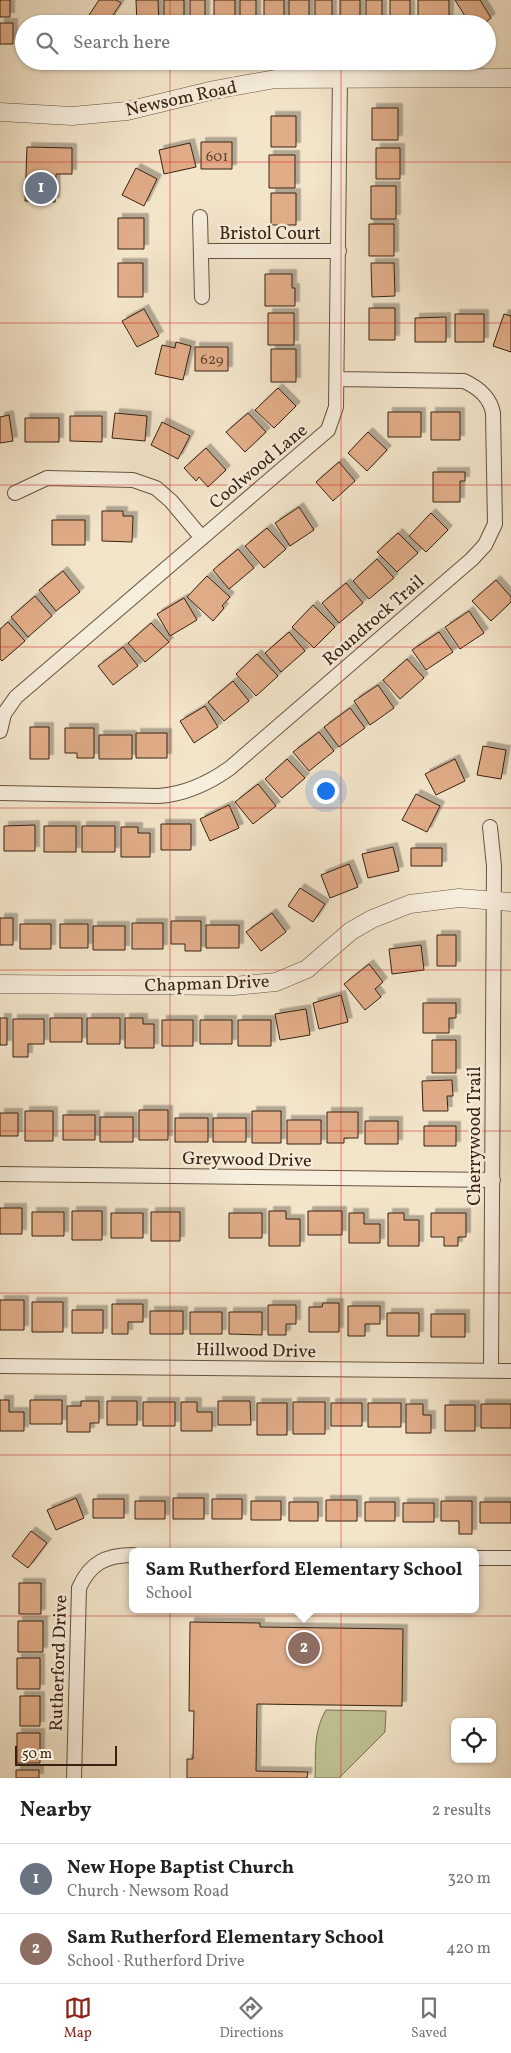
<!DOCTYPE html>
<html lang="en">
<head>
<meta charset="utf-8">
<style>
  body { margin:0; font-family:Vollkorn,serif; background:#f6f6f6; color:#222 }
  .controls { position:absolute; right:15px; bottom:15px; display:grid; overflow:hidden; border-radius:8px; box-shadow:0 1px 4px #0004 }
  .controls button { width:45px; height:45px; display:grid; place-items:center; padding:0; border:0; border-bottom:1px solid #e0e0e0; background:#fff; color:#222; font:25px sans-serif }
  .scale { position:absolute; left:15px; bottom:12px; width:102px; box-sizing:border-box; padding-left:5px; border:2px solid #372211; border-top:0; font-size:14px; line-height:18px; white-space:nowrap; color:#372211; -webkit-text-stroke:4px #f7eedd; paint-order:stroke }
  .you { position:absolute; left:325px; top:790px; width:18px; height:18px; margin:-12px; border:4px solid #fff; border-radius:50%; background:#1a73e8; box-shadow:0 0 0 8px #1a73e833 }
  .badge { display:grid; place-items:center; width:32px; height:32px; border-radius:50%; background:#8f2418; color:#fff; font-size:16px; font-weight:700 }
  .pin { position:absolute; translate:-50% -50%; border:2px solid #fff; box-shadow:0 1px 5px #0006 }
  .popup { position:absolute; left:129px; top:1548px; width:350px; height:65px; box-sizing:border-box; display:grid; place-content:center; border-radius:8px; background:#fff; filter:drop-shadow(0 1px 4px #0005); font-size:16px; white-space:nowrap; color:#767676 }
  .popup b { font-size:19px; color:#222 }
  .popup::after { content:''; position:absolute; left:50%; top:100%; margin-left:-10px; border:10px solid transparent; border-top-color:#fff }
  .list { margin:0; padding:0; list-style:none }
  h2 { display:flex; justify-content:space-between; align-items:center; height:65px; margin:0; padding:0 20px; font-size:21px }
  h2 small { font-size:16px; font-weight:400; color:#767676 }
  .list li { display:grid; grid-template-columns:32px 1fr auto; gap:15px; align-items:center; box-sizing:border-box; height:70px; padding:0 20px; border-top:1px solid #e0e0e0 }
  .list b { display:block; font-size:19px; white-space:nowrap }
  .list p { margin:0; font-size:16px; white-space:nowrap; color:#767676 }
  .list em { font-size:16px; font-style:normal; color:#767676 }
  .icon { flex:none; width:28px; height:28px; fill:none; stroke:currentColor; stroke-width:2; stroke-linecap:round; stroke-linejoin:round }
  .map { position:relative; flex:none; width:511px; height:1778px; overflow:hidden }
  .search { position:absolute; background:#fff; box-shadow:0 1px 4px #0004; left:15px; right:15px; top:15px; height:55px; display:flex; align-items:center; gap:12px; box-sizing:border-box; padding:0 18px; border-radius:28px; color:#767676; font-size:19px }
  .sheet { height:205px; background:#fff }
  nav { display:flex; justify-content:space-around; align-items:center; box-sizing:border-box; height:70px; border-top:1px solid #e0e0e0; background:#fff; font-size:14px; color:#767676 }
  nav a { display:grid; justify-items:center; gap:2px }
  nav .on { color:#8f2418 }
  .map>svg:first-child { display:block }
  .green { fill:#c0c394; stroke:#7c7252 }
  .building { fill:#e1ad89; stroke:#372211; filter:url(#shadow) }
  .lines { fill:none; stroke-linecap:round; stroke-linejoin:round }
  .minor-casing { stroke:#66533f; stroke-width:16 }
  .tertiary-casing { stroke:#66533f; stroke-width:19 }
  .minor { stroke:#f7eedd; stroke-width:14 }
  .tertiary { stroke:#f7eedd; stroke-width:18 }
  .grid { fill:none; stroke:#d62828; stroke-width:1; stroke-opacity:0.55 }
  .labels { text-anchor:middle; stroke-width:5; stroke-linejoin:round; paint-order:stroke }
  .number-label { font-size:15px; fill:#62452f }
  .street-label { font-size:18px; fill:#372211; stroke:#f7eedd }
</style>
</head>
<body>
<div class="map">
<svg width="511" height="1778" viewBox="0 0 511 1778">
  <defs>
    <filter id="shadow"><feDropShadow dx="4.5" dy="-4.5" stdDeviation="0" flood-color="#0004"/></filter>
  </defs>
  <rect width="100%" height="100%" fill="#f3e5ca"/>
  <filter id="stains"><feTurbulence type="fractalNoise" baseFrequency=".004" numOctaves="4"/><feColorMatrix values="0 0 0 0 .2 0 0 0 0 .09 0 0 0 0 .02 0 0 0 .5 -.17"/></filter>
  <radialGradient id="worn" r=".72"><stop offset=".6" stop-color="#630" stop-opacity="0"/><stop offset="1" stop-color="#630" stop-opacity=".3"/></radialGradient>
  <path class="green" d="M326,1710L386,1711L385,1732L339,1778H315C316,1754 313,1732 326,1710Z"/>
  <path class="building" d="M0,0H10V17H0Z
    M99,0H116L121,3L107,24H83Z
    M136,0H158L159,24H137Z
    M164,0H184V24H164Z
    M190,0H205V23H190Z
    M214,0H235V23H214Z
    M240,0H256V23H240Z
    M264,0H284V23H264Z
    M289,0H309V24H289Z
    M315,0H332V23H315Z
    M340,0H360V24H340Z
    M366,0H382V23H366Z
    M390,0H410V23H390Z
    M418,0H449V24H418Z
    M455,0H480L491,18L483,24H470Z
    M0,23H13V44H0Z
    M372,108H398V140H372Z
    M271,116H296V147H271Z
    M201,142H232V169H201Z
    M190,143L196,167L164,174L159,150Z
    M27,147L72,148V174H56L55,202L25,201Z
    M376,148H400V179H376Z
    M269,155H295V188H269Z
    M136,168L157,179L144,206L122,195Z
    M371,186H396V219H371Z
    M271,193H296V225H271Z
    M118,218H144V249H118Z
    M369,224H394V256H369Z
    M118,263H143V297H118Z
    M371,263H394L395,296L372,297Z
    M265,274H292V288H295V306H265Z
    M369,308H395V340H369Z
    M144,309L159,336L137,347L122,321Z
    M268,313H294V345H268Z
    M455,314H484V342H455Z
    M504,314L511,316V352L493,346Z
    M446,317V342H415V318Z
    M176,342L191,346L183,380L155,374L162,345L175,348Z
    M195,347H228V371H195Z
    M271,349H296V382H271Z
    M278,388L296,406L274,428L255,410Z
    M388,412H421V437H388Z
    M431,412H460V440H431Z
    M115,413L147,416L145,441L112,438Z
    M248,413L266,432L245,452L226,432Z
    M9,415L13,441L0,443V417Z
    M70,416H102V442L70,441Z
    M25,418H59V442H25Z
    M162,422L190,436L178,459L151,445Z
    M368,432L387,450L367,471L348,453Z
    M206,448L226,470L208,487L199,477L196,481L184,468Z
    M339,462L355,481L333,501L316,482Z
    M433,472H465V481H460V502H433Z
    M299,507L314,530L290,546L275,523Z
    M102,511H123V516H133L132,542L102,541Z
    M431,513L448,530L426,552L409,536Z
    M52,520H85V545H52Z
    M267,528L286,549L264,568L245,546Z
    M398,533L418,553L397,572L377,552Z
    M238,549L254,568L229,589L213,570Z
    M377,559L394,578L369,599L353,581Z
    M63,571L80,592L56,611L39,590Z
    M207,576L230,597L222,606L224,608L213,621L187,597Z
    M496,580L511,597V602L491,621L472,601Z
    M346,583L363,603L339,623L322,603Z
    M35,596L52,616L28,637L11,617Z
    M184,598L197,620L170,636L157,614Z
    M313,605L335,627L314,648L292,627Z
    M469,611L484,633L460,649L445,627Z
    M8,622L25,641L2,661L0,659V629Z
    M151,623L169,642L145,662L128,643Z
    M289,632L305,651L281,672L265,653Z
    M439,632L453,652L426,670L412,650Z
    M123,647L138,666L113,685L98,666Z
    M257,654L278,676L256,696L236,674Z
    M407,659L424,678L400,699L383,680Z
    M233,681L249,701L224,721L208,702Z
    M378,685L394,708L370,725L354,701Z
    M205,706L218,727L194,743L180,721Z
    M350,708L365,728L339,747L324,727Z
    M30,727H49V759H30Z
    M65,728H94V758H77V753H65Z
    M319,732L334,751L309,771L293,752Z
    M136,733H167V758H136Z
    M99,735H132V759H99Z
    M483,746L506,750L501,779L477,775Z
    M287,759L305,778L282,798L265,779Z
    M455,759L465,781L436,795L425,774Z
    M258,784L276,806L253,824L235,802Z
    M416,794L440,806L427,832L402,820Z
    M229,805L239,828L210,841L200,819Z
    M161,824H191V850H161Z
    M35,825V851H4V826Z
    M44,826H76V852H44Z
    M82,826H115V852H82Z
    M121,827H138V833H150V857H121Z
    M393,847L399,871L368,878L362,854Z
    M411,848H442V866H411Z
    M349,864L358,887L330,898L321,875Z
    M300,888L325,904L313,922L288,906Z
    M272,913L286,932L261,951L246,932Z
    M0,918H13V945H0Z
    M171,921H201V951H185V944H171Z
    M132,923H163V949H132Z
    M20,924H51V949H20Z
    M60,924H88V948H60Z
    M206,925H239V948H206Z
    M93,926H125V950H93Z
    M437,935H456V966H437Z
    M421,945L424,970L392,974L389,949Z
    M369,964L383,982L375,989L381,997L365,1010L344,984Z
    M341,995L348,1022L319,1029L313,1003Z
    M423,1003H456V1018H449V1033H423Z
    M306,1009L310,1035L280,1040L275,1014Z
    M0,1018H7V1045H0Z
    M50,1018H82V1042H50Z
    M87,1018H120V1044H87Z
    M125,1018H143V1024H154V1048H125Z
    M13,1019H44V1044H28V1057H13Z
    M162,1020H193V1046H162Z
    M200,1020H232V1044H200Z
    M238,1020H271V1046H238Z
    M432,1040H456V1073H432Z
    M452,1080L453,1096H447L448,1111H423L422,1081Z
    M139,1110H168V1140H139Z
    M25,1111H53V1141H25Z
    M252,1111H281V1143H252Z
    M327,1112H358V1138H344V1143H327Z
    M0,1113H18V1136H0Z
    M63,1115H95V1140H63Z
    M100,1117H133V1142H100Z
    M175,1118H208V1142H175Z
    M213,1118H246V1142H213Z
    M287,1120H321V1144H287Z
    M365,1121H398V1144H365Z
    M424,1126H456V1146H424Z
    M0,1208H22V1234H0Z
    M72,1211H102V1240H72Z
    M269,1211H286V1219H300V1246H269Z
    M308,1211H342V1235H308Z
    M32,1212H64V1236H32Z
    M151,1212H180V1241H151Z
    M111,1213H143V1238H111Z
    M229,1213H262V1238H229Z
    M349,1213H364V1224H380V1243H349Z
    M388,1213H404V1220H419V1246H388Z
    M431,1213H466V1237H458V1246H444V1237H431Z
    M0,1300H24V1330H0Z
    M32,1302H63V1332H32Z
    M323,1303H339V1332H309V1307H322Z
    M112,1304H143V1322H128V1334H112Z
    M268,1305H296V1324H286V1335H268Z
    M348,1306H380V1324H365V1336H348Z
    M72,1310H103V1333H72Z
    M150,1311H183V1334H150Z
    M190,1312H222V1334H190Z
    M229,1312H262V1335L229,1334Z
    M387,1313H419V1336H387Z
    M431,1314H465V1337H431Z
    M0,1400H9V1412H24V1431H0Z
    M30,1400H62V1424H30Z
    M81,1401H99V1423H90V1432H67V1406H81Z
    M107,1401H137V1425H107Z
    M218,1401H250L251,1425H218Z
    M143,1402H175V1426H143Z
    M181,1402H197V1412H212V1431H181Z
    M293,1402H325V1434H293Z
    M257,1403H287V1435H257Z
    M331,1403H362V1426H331Z
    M368,1403H401V1427H368Z
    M406,1404H423V1415H431V1433H406Z
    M481,1404H511V1428H481Z
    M445,1405H475V1431H445Z
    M76,1498L84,1518L56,1530L47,1510Z
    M173,1498H204V1519H173Z
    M93,1499H124V1518H93Z
    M212,1499H242V1519H212Z
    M326,1500H357V1521H326Z
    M135,1501H165V1519H135Z
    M251,1501H281V1520H251Z
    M441,1501H472V1534H459V1521H441Z
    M289,1502H318V1521H289Z
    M365,1502H395V1521H365Z
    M480,1502H511V1523H480Z
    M403,1503H434V1522H403Z
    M31,1531L47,1543L28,1568L12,1556Z
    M19,1583H41V1614H19Z
    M18,1621H43V1652H18Z
    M190,1622L260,1623V1627L403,1629L402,1706L257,1704L256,1771L308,1772L307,1778H187V1759H193L194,1711H189Z
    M17,1658H40V1689H17Z
    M20,1696H40V1726H20Z
    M17,1733H40V1763H17Z
    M16,1770H39V1778H16Z"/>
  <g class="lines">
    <defs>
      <path id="minor" d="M200,217L202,297
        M201,251H339
        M15,493L47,478L133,480L156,488L171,501L202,538
        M0,731L4,714L16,697L328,430L336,407L340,77
        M0,793L159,796C186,794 209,783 230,768L472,559L485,545L495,524L493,413C490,397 479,388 464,381L337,379
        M490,827L494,866L491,1371
        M0,1174L493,1180
        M0,1366L511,1371
        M475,1558H511
        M74,1778L79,1588C90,1563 106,1555 133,1555"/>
      <path id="tertiary" d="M0,112L72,116L127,111L214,90L275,79L511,78
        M0,984L234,986L276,982L307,969L351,931L372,919L410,904L459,898L511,902"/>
    </defs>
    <use href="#minor" class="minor-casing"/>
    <use href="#tertiary" class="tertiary-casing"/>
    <use href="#minor" class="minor"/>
    <use href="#tertiary" class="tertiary"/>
  </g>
  <path class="grid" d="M170,0V24M341,0V24M170,61V1778M341,61V1778M0,162H511M0,323H511M0,485H511M0,647H511M0,808H511M0,970H511M0,1131H511M0,1293H511M0,1455H511M0,1616H511"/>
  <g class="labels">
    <g class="number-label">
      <text x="217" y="161">601</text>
      <text x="212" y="364">629</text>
    </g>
    <g class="street-label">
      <text transform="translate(181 98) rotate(-12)" y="6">Newsom Road</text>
      <text x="270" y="239">Bristol Court</text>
      <text transform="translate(258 466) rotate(-40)" y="6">Coolwood Lane</text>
      <text transform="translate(373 620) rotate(-41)" y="6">Roundrock Trail</text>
      <text transform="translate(207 983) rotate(-2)" y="6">Chapman Drive</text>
      <text transform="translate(474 1136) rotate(-90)" y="6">Cherrywood Trail</text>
      <text transform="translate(247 1159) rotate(1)" y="6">Greywood Drive</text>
      <text transform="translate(256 1350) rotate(1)" y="6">Hillwood Drive</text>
      <text transform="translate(58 1663) rotate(-88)" y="6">Rutherford Drive</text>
    </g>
  </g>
  <rect width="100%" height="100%" filter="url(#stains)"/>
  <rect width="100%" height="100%" fill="url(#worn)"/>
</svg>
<div class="controls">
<button><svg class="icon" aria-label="locate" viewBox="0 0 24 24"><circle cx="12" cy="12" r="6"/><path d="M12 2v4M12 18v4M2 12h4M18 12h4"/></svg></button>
</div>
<div class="scale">50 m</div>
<div class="you"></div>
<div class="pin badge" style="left:41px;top:188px;background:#6b7280">1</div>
<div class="pin badge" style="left:304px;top:1648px;background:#8d6e63">2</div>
<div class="popup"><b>Sam Rutherford Elementary School</b>School</div>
<div class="search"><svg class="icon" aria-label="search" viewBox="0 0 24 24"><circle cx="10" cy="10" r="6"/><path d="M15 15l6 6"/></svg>Search here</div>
</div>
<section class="sheet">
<h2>Nearby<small>2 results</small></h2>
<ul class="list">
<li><span class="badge" style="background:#6b7280">1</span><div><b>New Hope Baptist Church</b><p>Church · Newsom Road</p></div><em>320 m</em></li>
<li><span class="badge" style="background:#8d6e63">2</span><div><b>Sam Rutherford Elementary School</b><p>School · Rutherford Drive</p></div><em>420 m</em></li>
</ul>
</section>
<nav>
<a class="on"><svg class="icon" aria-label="map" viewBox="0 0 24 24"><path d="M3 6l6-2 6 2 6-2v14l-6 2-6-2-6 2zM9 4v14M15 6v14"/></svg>Map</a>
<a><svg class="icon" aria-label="directions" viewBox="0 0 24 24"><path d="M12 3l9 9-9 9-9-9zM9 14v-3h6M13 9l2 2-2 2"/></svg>Directions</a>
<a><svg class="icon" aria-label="saved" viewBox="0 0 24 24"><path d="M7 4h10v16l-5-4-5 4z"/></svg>Saved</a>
</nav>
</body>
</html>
